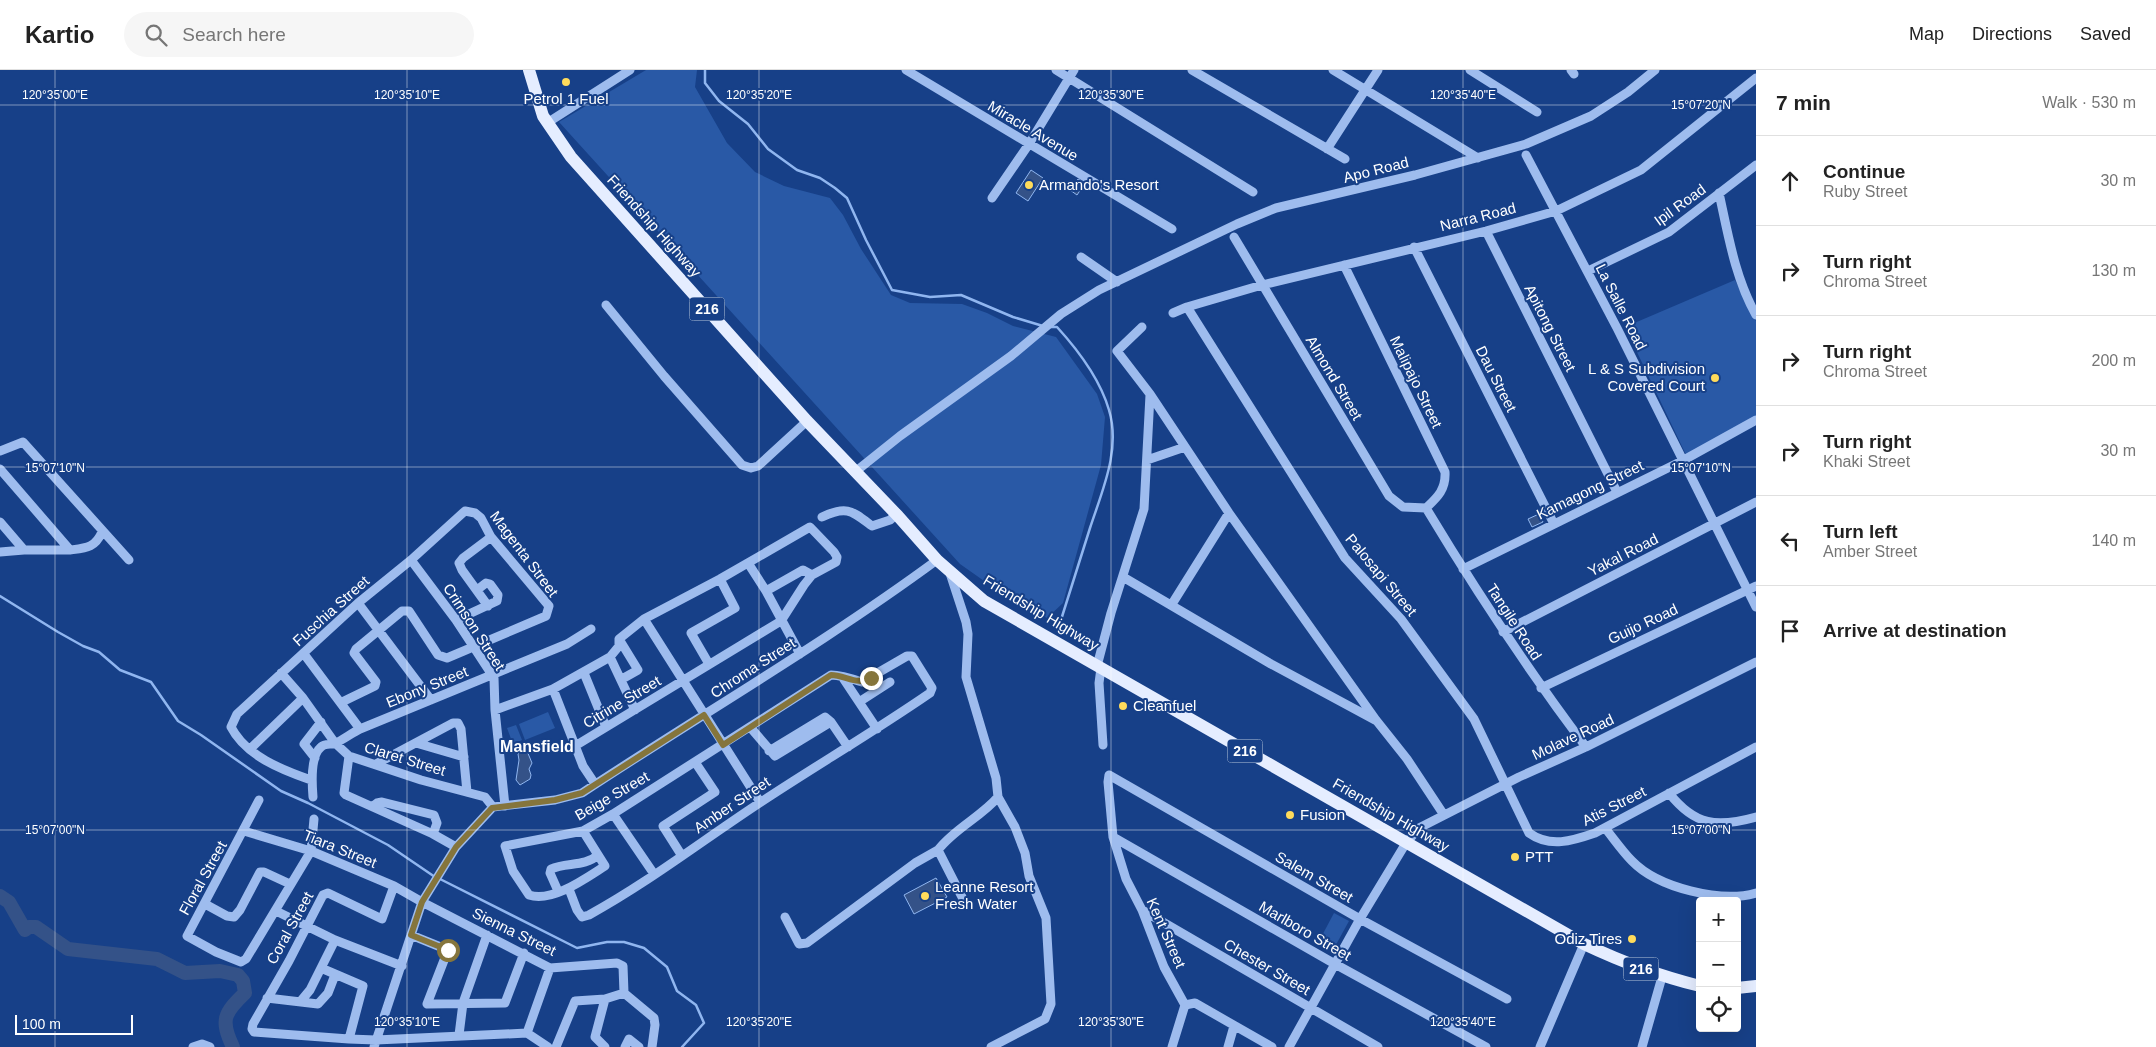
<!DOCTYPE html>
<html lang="en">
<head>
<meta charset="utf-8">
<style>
  body { margin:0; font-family:Arial,sans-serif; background:#f6f6f6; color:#222 }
  .controls { position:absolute; right:15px; bottom:15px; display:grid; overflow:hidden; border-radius:5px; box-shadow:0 5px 20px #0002 }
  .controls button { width:45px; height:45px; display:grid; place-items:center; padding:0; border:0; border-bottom:1px solid #e0e0e0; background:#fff; color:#222; font:25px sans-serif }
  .scale { position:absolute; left:15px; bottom:12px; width:118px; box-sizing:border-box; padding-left:5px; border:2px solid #fff; border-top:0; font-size:14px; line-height:18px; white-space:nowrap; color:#fff; -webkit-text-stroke:4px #174088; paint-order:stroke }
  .stop { position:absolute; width:15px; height:15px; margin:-11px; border:4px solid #85753c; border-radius:50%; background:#fff }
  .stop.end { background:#85753c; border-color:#fff; box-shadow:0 1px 5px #0008 }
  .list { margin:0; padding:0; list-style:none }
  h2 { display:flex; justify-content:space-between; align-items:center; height:65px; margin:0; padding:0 20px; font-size:21px }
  h2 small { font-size:16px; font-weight:400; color:#767676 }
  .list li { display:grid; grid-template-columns:32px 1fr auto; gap:15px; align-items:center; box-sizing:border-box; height:90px; padding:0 20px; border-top:1px solid #e0e0e0 }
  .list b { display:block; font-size:19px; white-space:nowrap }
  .list p { margin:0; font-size:16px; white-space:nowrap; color:#767676 }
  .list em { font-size:16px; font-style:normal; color:#767676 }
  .icon { flex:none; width:28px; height:28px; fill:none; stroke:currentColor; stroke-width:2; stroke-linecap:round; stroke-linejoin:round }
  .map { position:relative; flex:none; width:1756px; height:977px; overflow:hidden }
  header { display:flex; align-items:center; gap:30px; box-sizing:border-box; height:70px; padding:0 25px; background:#fff; border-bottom:1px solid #e0e0e0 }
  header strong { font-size:24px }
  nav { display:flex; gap:28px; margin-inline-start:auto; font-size:18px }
  .search { width:350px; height:45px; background:#f6f6f6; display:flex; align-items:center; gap:12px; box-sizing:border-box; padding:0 18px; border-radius:28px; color:#767676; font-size:19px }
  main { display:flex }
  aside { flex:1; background:#fff }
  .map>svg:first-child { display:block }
  .green { fill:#2959a6 }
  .water { fill:#345288; stroke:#90b6f0 }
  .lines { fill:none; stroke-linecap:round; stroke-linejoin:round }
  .stream { stroke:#90b6f0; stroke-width:2.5 }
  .river { stroke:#345288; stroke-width:14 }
  .minor { stroke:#9ebcee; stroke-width:9 }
  .major { stroke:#e5edff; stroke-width:12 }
  .route { stroke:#85753c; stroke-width:6 }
  .ticks { fill:none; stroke:#fff; stroke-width:1; stroke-opacity:0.45 }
  .poi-dot { fill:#ffdb5b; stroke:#174088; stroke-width:2 }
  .labels { text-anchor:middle; stroke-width:4; stroke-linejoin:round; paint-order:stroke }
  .shield { fill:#174088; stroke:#b9c6db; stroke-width:1 }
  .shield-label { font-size:14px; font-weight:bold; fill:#fff }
  .poi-label { font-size:15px; fill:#fff; stroke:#174088; text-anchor:start }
  .street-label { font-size:15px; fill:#fff; stroke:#174088 }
  .neighbourhood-label { font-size:16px; font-weight:bold; fill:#fff; stroke:#174088 }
  .ticks-label { font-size:12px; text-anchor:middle; fill:#fff; stroke:#174088; stroke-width:4; stroke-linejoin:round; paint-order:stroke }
</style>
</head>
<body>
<header>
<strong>Kartio</strong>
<div class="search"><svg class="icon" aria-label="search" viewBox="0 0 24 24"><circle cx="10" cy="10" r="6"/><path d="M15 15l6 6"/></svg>Search here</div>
<nav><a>Map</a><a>Directions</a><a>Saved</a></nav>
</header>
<main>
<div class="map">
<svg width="1756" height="977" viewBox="0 0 1756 977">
  <rect width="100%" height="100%" fill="#174088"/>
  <path class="green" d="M646,0H697L695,17L727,73L755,102L784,116L830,128L843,145L861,179L891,225L910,233L962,234L987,243L1013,256L1056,267L1097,324L1105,347L1101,395L1063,533L1047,548L1004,525L960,494L559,52Z
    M1735,210L1756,251V351L1688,389L1625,257Z
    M548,642L555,658L525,670L519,654Z
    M516,655L522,670L513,674L507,658Z
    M1334,843L1349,851L1332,882L1317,875Z"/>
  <path class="water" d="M1031,100L1043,108L1028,131L1016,123Z
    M1078,109L1085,113L1077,125L1070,120Z
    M1539,444L1543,452L1532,457L1528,449Z
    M522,680L527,681L532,693L529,699L531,705L530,709L520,715L516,710L519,690L518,684Z
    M936,808L947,827L914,844L904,825Z"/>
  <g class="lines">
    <path class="stream" d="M705,0V13L719,31L748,54L768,79L797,100L820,108L835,118L847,128L866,170L892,220L930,227L961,225L1013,247L1043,256
      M1051,257H1057C1078,280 1100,309 1109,340C1121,380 1102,421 1090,458C1080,490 1070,521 1060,553
      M0,526L58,562L83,576L99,582L120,600L151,612L178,651L201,665L281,721L308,733L388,775L435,807
      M440,809L577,878L607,872H624L644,878L667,897L677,921L696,935L704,953L682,977"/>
    <path class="river" d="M0,826L9,832L25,860L29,857H36L68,879L157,889L185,903L220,901L238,905L243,911L245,923C224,943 220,950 233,977"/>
    <path class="minor" d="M906,0L1172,159
      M1056,0L1253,122
      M1192,0L1345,89
      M1333,0L1478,88
      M1470,0L1537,42
      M1571,0L1574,4
      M547,53L630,0
      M1327,79L1378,0
      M1526,85L1617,258L1756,537
      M1719,123C1728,164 1735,208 1756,245
      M992,128L1029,74L1074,0
      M1486,161L1617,422
      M1234,167L1389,426L1403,437L1426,438
      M1414,177L1554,454
      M1081,187L1117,212
      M1344,195L1445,402C1446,419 1438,427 1426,438
      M1588,201L1669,162L1756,95
      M606,235L664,306L742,395L751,398L758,396L807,351
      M1187,237L1345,488L1401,549L1474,649L1529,763C1550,778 1572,771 1595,763L1756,677
      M1173,243L1187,237L1262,215L1486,161L1556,141L1641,100L1756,8
      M1142,257L1117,281L1150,324L1229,443L1376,650L1407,689L1444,745
      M0,381L23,372L129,490
      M1147,390L1185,377
      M0,399L70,480C86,478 95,478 102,462
      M855,402L900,366L1011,286L1061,244L1099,220L1237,154L1276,138L1415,105L1526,74L1591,46L1628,22L1655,0
      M1426,438C1476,521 1528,600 1586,677
      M822,447C847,435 852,441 872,456L890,450L897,444
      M0,452L24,480H70
      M0,482L24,480
      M411,490L456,550L494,608L495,640L505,736
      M748,493L766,521L800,584
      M1463,499L1682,391L1756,350
      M950,503L966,552L968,564L966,607L996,708L998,727C981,747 955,758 938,780L962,827
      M1123,507L1271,594L1375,650
      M766,521L803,500L812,505
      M358,533L431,630
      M1172,534L1229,443
      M488,536L462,500L459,493L463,488L491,467
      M644,549L760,732
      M456,550L497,531L498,525L490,514L486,513L477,520
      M1503,562L1756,432
      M619,569L638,600L622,609
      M304,584L360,659
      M709,594L691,563L735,538L720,509
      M1097,596L1111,543L1144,439L1150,325
      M1101,598L1099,613L1103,675
      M281,603L303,628L335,673L349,686L421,710L485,727L493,737
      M584,603L606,657
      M843,608L877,659
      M1541,618L1756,516
      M553,619L583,696L595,714
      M859,632L890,612
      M495,640L553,619L610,587
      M750,657L775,686L831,652
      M416,673L464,687
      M575,676L781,551L804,515L812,505L836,492L837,487L834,482L810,457L720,509L644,549L619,569V576L610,587L635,640
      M250,679L303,628
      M769,681L825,647L831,652L848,677
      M349,686L344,723L346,725L433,764L456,777
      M315,688L304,674L321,652
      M376,694L453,653H458L461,659L467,722
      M311,710C282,700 246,686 231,657L237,644L358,533L411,490L465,441L475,443L481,448L491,467L549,536L546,546L447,588L438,585L409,541H402L356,579L354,583L376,612L375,616L342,632
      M1669,723C1695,756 1717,758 1756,747
      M313,727C312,715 310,686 321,677C325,673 331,675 336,673C344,669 352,663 360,659L567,574L591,559
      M259,730L187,866L216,882L241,892L246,889L311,781L314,749
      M373,736L377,733L382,732L434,745L437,753L433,764
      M613,744L654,804
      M1605,758C1614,769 1622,781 1632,791C1658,818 1721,833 1756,823
      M244,761L311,781L394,816L422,832L550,898L617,893L623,896L624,923L654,948L655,955L652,977
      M1113,767L1335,894L1486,977
      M682,786L663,756L715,722L695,692
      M569,819L577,840L582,847L589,845C649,812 703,770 761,732C817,695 875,661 930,623L932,618L912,586H907L862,612C853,609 841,605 831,605L613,744L583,761L505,776L513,801L529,825C552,833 586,808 605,796L583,761
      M558,821L550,803L551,799C566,792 585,797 598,785
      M205,834L227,846L234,847L240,840L260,802H264L290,814
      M1142,840L1378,977
      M276,841L335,870L402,896
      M785,847L799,874L807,873L915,793L938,780
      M411,865L448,880L427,934L505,933L524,883
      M321,898L363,916L349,969L376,970L527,963L548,977
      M267,928L318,934L328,923L335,905
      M300,932L310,920L335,870
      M1185,935L1164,897L1142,840L1126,809L1113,767L1108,712L1109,705L1360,849L1507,929
      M1185,935L1195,933L1272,977
      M527,963L550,898
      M459,965L463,933L487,865
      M349,969L254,962L252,959L253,954L289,891L323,825L328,823L382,849L394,816
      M193,977L202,974L210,977
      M374,977L422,832L456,777L493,737L555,730L582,723C700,645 823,574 937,490
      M556,977L575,931L605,929L624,923
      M605,977L595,967L605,929
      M625,977L629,969L639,977
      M991,977L1045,949L1051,934L1046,848L1029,806L1025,783L1015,757L998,727
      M1172,977L1185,935
      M1228,977L1234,956
      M1289,977L1360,849L1406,773L1419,758L1519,707L1586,677L1756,592
      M1540,977L1584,874
      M1642,977L1662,907"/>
    <path class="major" d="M529,0L543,46L571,87L807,351L898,446L937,490L984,531L1584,874C1622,892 1659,906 1700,916
      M1737,918L1756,916"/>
  </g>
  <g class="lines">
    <path class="route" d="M448,880L411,865L422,832L456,777L492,738L555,730L582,723L704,645L723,675L831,605C845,605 858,616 871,608"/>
  </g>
  <path class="ticks" d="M55,0V977M407,0V977M759,0V977M1111,0V977M1463,0V977M0,35H1756M0,397H1756M0,760H1756"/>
  <g class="poi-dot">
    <circle cx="566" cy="12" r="5"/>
    <circle cx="1029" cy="115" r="5"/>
    <circle cx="1715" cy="308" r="5"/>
    <circle cx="1123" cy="636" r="5"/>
    <circle cx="1290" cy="745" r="5"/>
    <circle cx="1515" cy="787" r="5"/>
    <circle cx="925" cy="826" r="5"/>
    <circle cx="1632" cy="869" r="5"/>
  </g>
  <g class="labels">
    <g class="shield">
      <rect x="689.5" y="227.5" width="35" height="23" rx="4"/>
      <rect x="1227.5" y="669.5" width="35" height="23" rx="4"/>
      <rect x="1623.5" y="887.5" width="35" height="23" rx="4"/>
    </g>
    <g class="shield-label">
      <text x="707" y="244">216</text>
      <text x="1245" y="686">216</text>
      <text x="1641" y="904">216</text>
    </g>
    <g class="poi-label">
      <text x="566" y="34" text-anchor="middle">Petrol 1 Fuel</text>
      <text x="1039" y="120">Armando's Resort</text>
      <text x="1705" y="304" text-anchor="end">L &amp; S Subdivision<tspan x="1705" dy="17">Covered Court</tspan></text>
      <text x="1133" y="641">Cleanfuel</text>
      <text x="1300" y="750">Fusion</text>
      <text x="1525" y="792">PTT</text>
      <text x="935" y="822">Leanne Resort<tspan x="935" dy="17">Fresh Water</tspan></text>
      <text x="1622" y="874" text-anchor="end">Odiz Tires</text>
    </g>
    <g class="street-label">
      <text transform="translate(1033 61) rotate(31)" y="5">Miracle Avenue</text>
      <text transform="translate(1376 100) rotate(-14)" y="5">Apo Road</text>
      <text transform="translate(1680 135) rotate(-36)" y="5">Ipil Road</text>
      <text transform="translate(1478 147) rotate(-14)" y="5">Narra Road</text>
      <text transform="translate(654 156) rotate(48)" y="5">Friendship Highway</text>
      <text transform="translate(1621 237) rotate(63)" y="5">La Salle Road</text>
      <text transform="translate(1550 258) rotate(63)" y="5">Apitong Street</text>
      <text transform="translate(1334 308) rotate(59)" y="5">Almond Street</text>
      <text transform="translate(1496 309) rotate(63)" y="5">Dau Street</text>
      <text transform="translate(1416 312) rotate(64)" y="5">Malipajo Street</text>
      <text transform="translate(1590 420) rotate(-26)" y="5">Kamagong Street</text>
      <text transform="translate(524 484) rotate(53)" y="5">Magenta Street</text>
      <text transform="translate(1623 485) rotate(-27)" y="5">Yakal Road</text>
      <text transform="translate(1381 505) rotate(50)" y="5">Palosapi Street</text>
      <text transform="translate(331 541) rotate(-42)" y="5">Fuschia Street</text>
      <text transform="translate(1041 543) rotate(31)" y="5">Friendship Highway</text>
      <text transform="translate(1514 552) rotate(57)" y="5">Tangile Road</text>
      <text transform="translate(1643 554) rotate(-25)" y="5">Guijo Road</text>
      <text transform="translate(474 557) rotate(57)" y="5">Crimson Street</text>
      <text transform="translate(753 598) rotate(-33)" y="5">Chroma Street</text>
      <text transform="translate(427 617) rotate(-22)" y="5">Ebony Street</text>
      <text transform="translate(622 632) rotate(-31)" y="5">Citrine Street</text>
      <text transform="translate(1573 667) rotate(-25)" y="5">Molave Road</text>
      <text transform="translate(405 689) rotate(17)" y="5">Claret Street</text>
      <text transform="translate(612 726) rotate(-30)" y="5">Beige Street</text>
      <text transform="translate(732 735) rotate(-34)" y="5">Amber Street</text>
      <text transform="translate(1614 736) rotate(-27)" y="5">Atis Street</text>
      <text transform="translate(1391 745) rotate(30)" y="5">Friendship Highway</text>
      <text transform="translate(340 779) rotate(22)" y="5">Tiara Street</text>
      <text transform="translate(1314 807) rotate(30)" y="5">Salem Street</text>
      <text transform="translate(203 808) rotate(-61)" y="5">Floral Street</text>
      <text transform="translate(290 858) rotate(-61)" y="5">Coral Street</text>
      <text transform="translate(1305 861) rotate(30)" y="5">Marlboro Street</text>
      <text transform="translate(514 862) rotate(26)" y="5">Sienna Street</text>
      <text transform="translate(1166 863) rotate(66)" y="5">Kent Street</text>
      <text transform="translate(1267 897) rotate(30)" y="5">Chester Street</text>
    </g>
    <g class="neighbourhood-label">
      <text x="537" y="682">Mansfield</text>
    </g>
  </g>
  <g class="ticks-label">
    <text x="55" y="29">120°35'00"E</text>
    <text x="407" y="29">120°35'10"E</text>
    <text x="759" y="29">120°35'20"E</text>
    <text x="1111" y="29">120°35'30"E</text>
    <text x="1463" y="29">120°35'40"E</text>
    <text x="1701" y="39">15°07'20"N</text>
    <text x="55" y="402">15°07'10"N</text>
    <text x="1701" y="402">15°07'10"N</text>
    <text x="55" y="764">15°07'00"N</text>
    <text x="1701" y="764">15°07'00"N</text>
    <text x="407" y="956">120°35'10"E</text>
    <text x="759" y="956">120°35'20"E</text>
    <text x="1111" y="956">120°35'30"E</text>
    <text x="1463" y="956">120°35'40"E</text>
  </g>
</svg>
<div class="controls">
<button>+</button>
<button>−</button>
<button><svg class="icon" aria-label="locate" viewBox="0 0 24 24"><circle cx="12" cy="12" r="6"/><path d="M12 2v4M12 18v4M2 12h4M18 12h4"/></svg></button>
</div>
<div class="scale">100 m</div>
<div class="stop" style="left:448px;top:880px"></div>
<div class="stop end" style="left:871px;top:608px"></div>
</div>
<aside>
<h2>7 min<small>Walk · 530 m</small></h2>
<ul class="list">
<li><svg class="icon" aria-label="ahead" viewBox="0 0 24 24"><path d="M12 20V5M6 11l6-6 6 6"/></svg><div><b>Continue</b><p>Ruby Street</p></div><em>30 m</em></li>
<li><svg class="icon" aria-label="right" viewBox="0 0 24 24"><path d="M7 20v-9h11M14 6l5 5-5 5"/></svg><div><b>Turn right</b><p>Chroma Street</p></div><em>130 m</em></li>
<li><svg class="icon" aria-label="right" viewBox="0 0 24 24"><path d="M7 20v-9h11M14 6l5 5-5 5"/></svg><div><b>Turn right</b><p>Chroma Street</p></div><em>200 m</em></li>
<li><svg class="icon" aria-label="right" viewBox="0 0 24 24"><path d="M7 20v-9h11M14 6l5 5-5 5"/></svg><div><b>Turn right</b><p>Khaki Street</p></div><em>30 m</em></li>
<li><svg class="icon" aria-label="left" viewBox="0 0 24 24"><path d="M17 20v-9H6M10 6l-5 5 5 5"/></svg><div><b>Turn left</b><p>Amber Street</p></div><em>140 m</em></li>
<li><svg class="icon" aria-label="arrive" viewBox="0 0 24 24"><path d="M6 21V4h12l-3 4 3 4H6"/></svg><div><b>Arrive at destination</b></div></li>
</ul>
</aside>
</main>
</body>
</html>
